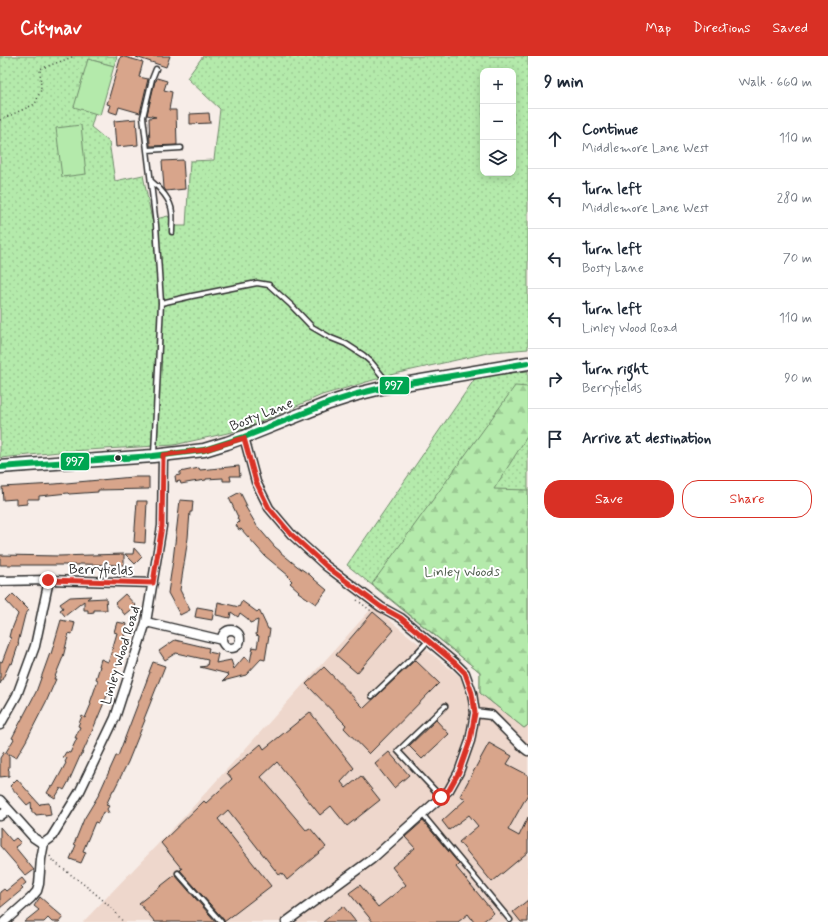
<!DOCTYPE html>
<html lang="en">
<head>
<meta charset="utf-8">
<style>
  body { margin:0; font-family:Mynerve,sans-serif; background:#f2f2f3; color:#1f2937 }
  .controls { position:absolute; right:12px; top:12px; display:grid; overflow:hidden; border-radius:8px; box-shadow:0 2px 10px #0003 }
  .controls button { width:36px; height:36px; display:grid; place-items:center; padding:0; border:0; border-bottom:1px solid #e0e1e3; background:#fff; color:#1f2937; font:20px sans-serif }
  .stop { position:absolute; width:12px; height:12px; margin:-9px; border:3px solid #d93025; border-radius:50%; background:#fff }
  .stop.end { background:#d93025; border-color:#fff; box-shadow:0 1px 4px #0008 }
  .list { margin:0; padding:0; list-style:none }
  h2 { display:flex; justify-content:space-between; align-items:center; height:52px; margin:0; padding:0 16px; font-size:17px }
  h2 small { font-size:13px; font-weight:400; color:#747a83 }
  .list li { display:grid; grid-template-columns:26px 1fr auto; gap:12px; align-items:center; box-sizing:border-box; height:60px; padding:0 16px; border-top:1px solid #e0e1e3 }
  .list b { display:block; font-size:15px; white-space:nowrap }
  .list p { margin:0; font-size:13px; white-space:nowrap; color:#747a83 }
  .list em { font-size:13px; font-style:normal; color:#747a83 }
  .actions { display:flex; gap:8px; padding:12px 16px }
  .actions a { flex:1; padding:9px 0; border:1px solid #d93025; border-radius:16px; text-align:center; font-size:14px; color:#d93025 }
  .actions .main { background:#d93025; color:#fff }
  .icon { flex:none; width:22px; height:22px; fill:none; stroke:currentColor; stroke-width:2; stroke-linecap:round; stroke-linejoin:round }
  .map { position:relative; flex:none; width:528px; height:866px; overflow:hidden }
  header { display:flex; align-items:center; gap:24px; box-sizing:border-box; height:56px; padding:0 20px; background:#d93025; color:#fff }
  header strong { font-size:19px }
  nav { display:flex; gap:22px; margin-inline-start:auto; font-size:14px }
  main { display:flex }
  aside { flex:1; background:#fff }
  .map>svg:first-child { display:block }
  .built { fill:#eed7cc }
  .grass { fill:url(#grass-dots); stroke:#708a6b; fill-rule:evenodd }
  .forest { fill:url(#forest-firs); stroke:#708a6b }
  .pitch { fill:#b4eaab; stroke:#708a6b }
  .building { fill:#d8a58b; stroke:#2b2b2b }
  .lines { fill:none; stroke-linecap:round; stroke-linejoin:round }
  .service-casing { stroke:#2b2b2b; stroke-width:7 }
  .minor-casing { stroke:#2b2b2b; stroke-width:11 }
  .secondary-casing { stroke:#2b2b2b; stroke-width:15 }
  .path { stroke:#2b2b2b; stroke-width:1.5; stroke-dasharray:1 3; stroke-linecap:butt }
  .service { stroke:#fff; stroke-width:4 }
  .minor { stroke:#fff; stroke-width:8 }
  .secondary { stroke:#fff; stroke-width:12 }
  .bus-1-casing { stroke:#fff; stroke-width:9 }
  .bus-1 { stroke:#00a651; stroke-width:6 }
  .route { stroke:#d93025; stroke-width:5 }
  .bus-dot { fill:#2b2b2b; stroke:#fff; stroke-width:1.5 }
  .labels { text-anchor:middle; stroke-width:4; stroke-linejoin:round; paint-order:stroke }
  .street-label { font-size:14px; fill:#2b2b2b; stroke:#fff }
  .park-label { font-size:14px; fill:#4d5b4b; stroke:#fff }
  .line-badge { stroke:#fff; stroke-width:1.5 }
  .badge-label { font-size:11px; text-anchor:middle; font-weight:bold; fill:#fff }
</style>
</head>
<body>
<header>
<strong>Citynav</strong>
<nav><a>Map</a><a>Directions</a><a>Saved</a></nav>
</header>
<main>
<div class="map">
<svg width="528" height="866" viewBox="0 0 528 866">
  <defs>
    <pattern id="grass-dots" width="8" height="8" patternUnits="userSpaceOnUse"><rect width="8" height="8" fill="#b4eaab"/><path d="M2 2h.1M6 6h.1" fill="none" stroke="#9bc993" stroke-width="1.8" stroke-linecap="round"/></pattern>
    <pattern id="forest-firs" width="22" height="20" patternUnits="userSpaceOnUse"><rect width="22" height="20" fill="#b4eaab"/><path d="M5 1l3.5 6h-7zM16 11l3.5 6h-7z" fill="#9bc993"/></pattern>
  </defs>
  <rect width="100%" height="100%" fill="#f7ede8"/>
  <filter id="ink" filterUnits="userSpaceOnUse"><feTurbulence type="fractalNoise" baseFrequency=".025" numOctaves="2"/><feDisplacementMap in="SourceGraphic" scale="8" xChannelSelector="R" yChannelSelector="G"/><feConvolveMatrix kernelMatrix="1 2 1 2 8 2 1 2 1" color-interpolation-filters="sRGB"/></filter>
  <g filter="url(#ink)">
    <path class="built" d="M373,551L524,672L528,669V866H83L182,763Z"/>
    <path class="grass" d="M0,0H117L114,10L88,3L95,57L91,71L109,86L115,125L143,119L152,164L168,160L175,170H186L190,105L214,104L220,53L187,22L203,0H523L525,1L528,0V293L492,296L394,318L322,339L241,374L174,389L69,395L0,402ZM483,15H513V117H483Z
      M528,315V669L524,672L480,637V616L347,509L476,321Z"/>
    <path class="forest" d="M515,330L528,331V379L494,433L528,434V669L524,672L480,637V616L372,528Z"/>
    <path class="pitch" d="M88,3L114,10L100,59L74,51Z
      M81,69L86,118L62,121L56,72Z"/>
    <path class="building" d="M121,0L143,6L139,21L148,23L140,57L119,51L117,58L108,55L110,49L107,48Z
      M137,0H170L166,11L136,1Z
      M157,22L167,25L164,34L172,36L169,54H176L177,89L150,90L149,62L156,61L147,59L155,25H156Z
      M209,57L210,67L190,68V58Z
      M136,63L138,89L116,91L114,65Z
      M183,104L185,133L166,135L164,132L162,105Z
      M239,410L240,420H230L231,425H223V422L206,423V424L192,426L181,428L180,425L176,426L175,420L180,419V416L199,412L200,414Z
      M133,421H149V433L98,434V436L69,438L68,437L39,440V443H27V448L16,449V443L3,444L2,431L55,428Z
      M240,436L247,450H245L257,470L275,491L280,495V496L297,510L310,519L315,524L327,534L316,548L298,536L299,535L290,527L292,525L288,521L289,520L265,500L241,473L239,474L236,469L239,466L237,462L238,461L229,442Z
      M180,444L193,445L192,456H190L188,482L180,534L190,554L180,559L168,537L173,504Z
      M137,445H147L145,487L134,486Z
      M134,492L142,501L135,508L125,498H133Z
      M124,498V509L79,508V509H0V499L59,500Z
      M13,538L29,554L25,559L18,587H19L12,608L10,607L0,628V605L2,606L11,582L9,581L11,573H12L18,558L6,545Z
      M125,538L136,550L125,559L115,547Z
      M91,540L87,543L106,542L107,554H94V556L88,557V554H84V545L65,560L60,554L63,552L60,548L70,541Z
      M242,545L257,556L259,554L268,573H270L265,604L261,603L246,619L223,625L229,619L228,618L200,611L207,610L208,604L176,597L165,604L159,595L175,584L209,592L208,596L218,598L216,607L231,604L234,613L244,601L250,606L253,591L257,592L259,580L256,579L258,564L250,567L248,563L240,557L238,561L231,556L230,562L216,559L218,546L239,551Z
      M197,551L214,554L212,564L195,561Z
      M373,556L394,574L357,617L336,599Z
      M61,564L75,567L72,578L69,577L63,601L54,623H56L47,644L26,685L16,702L6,696L14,683L12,682L36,636L50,597L51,598Z
      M117,566L127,568L124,580L127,581L110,630H111L91,678L82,698H81L69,725L64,734L61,732L55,742L47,737L51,730L53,731L66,707L65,706L67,702L63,701L66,696L70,697L77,682H75L80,671L78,670L82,660L85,662L91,648L90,647L98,624L96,623L100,610H99L101,603L108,606L109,604L117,577L114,576Z
      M415,604L439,627L369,698L344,672L346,669L306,628L324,611L364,652Z
      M153,606L165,610L144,663L145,664L128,706L114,734H113L106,749L109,750L107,753L109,757L103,756L98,767L95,766L83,795L86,796L81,807L70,803L76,789L74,788L84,763L98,740L116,700H118L150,616H149Z
      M310,656L354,712L341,726L346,732L361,720L380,744L347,770L331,750L320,759L277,706L261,721L306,774L310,772L326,791L287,824L282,817L279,819L228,754L218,763L271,830L224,866V864L180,814L182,813L161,787L204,745L206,747L232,723L227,717L261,688L264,693Z
      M436,664L449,678L422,703L409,690Z
      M489,687L512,700L507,708L528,719V738L508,774L519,780L528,761V796L492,826L459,786L478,770L469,759L449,774L442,765L466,743L460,740Z
      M4,696L9,700V712L8,713L9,714V720L0,721V702Z
      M389,696L409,719L394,732L375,708Z
      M17,723L40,749V748L49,747L51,759L45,760V758L36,759L35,757H32L31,746L27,749L10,730Z
      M423,765L459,808L456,811L494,857L482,866H474L468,858L458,866H373L349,837L360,829L378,851L406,829L392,811L415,792L405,781Z
      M0,771L12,785L16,782L21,787L15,791L34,814L26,820L0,790Z
      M175,819L216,866H155L139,847Z
      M22,822L26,827L21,831L23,833L0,852V836L4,833L6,835Z
      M40,841L63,861L59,866H52L48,862L44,866H24L39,854L34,850Z
      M528,844V866H521L513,856Z
      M343,850L356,866H323Z"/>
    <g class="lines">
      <defs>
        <path id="service" d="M147,94L181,92
          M151,125C160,132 171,144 172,156C173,162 172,169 172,176
          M161,247L192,240L257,227L269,229L291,249L312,271L331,282L346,288L363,299L371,306L384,322L386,329
          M154,398L161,247L156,169L143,61L152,23L156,13
          M372,640L414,600L428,585
          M441,741L398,695L445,650
          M422,758L510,864
          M178,817L221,866"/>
        <path id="minor" d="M244,381L256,426L269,452L291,478L326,510L381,551L401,562L455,607L465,617L472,637L475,657L470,685L459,716L449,734L372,803L286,866
          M0,525L49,524L153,527
          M146,566L222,584
          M222 583a9 9 0 1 1 18 0a9 9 0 1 1-18 0Z
          M475,657L491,659L524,692L528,695
          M0,669L17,639L35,590L49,524
          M0,744L34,782L40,786L44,787
          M0,760L8,754
          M44,787L51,782L80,735L115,662L146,566L162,470L163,399
          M4,866L31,842L37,835L39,828L41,803L44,787"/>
        <path id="secondary" d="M0,411L153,400L204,394L227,387L244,381L329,347L357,338L386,331L528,307"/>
      </defs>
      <use href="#service" class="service-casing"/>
      <use href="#minor" class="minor-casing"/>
      <use href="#secondary" class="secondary-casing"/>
      <path class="path" d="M0,64L35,48L41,34L40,13L75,0
        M357,544L370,554L372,553
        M50,800L52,804C74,822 107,843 123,866"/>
      <use href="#service" class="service"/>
      <use href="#minor" class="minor"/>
      <use href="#secondary" class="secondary"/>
      <defs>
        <path id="bus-1" d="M0,411L153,400L204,394L244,381L329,347L357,338L386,331L528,307"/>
      </defs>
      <use href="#bus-1" class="bus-1-casing"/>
      <use href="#bus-1" class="bus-1"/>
    </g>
  </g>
  <g class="lines" filter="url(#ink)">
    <path class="route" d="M48,524L153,527L162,470L163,399L204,394L227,387L244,382L256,426L269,452L291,478L326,510L381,551L401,562L455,607L465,617L472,637L475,657L470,685L459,716L449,734L441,741"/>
  </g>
  <circle class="bus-dot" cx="118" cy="402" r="3.5"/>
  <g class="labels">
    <g class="street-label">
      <text transform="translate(261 358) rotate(-22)" y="5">Bosty Lane</text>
      <text transform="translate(101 513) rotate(1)" y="5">Berryfields</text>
      <text transform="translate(120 599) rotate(-73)" y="5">Linley Wood Road</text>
    </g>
    <g class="park-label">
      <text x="462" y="520">Linley Woods</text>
    </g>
  </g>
  <g class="line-badge">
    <rect x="379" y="320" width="31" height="19" rx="4" fill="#00a651"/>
    <rect x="60" y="396" width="30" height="19" rx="4" fill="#00a651"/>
  </g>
  <g class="badge-label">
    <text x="394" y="333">997</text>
    <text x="75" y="409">997</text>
  </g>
</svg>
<div class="controls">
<button>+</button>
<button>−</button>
<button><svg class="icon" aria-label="layers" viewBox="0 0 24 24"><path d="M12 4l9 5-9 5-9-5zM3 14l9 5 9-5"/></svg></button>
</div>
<div class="stop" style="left:441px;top:741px"></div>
<div class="stop end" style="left:48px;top:524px"></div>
</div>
<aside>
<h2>9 min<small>Walk · 660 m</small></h2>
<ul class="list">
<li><svg class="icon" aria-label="ahead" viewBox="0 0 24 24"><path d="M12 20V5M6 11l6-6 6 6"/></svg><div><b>Continue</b><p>Middlemore Lane West</p></div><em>110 m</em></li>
<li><svg class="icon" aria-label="left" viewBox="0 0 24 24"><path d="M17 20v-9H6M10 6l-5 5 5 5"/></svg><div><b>Turn left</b><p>Middlemore Lane West</p></div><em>280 m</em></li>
<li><svg class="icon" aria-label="left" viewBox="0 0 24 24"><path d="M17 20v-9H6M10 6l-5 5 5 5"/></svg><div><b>Turn left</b><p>Bosty Lane</p></div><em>70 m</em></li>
<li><svg class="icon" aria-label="left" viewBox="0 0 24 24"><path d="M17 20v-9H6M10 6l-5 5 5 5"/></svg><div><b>Turn left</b><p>Linley Wood Road</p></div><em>110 m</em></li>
<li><svg class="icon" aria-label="right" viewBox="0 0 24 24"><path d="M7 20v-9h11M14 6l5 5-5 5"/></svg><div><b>Turn right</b><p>Berryfields</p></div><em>90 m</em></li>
<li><svg class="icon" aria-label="arrive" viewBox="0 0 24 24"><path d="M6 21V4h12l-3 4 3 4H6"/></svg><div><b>Arrive at destination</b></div></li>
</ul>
<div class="actions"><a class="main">Save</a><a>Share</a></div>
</aside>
</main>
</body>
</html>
